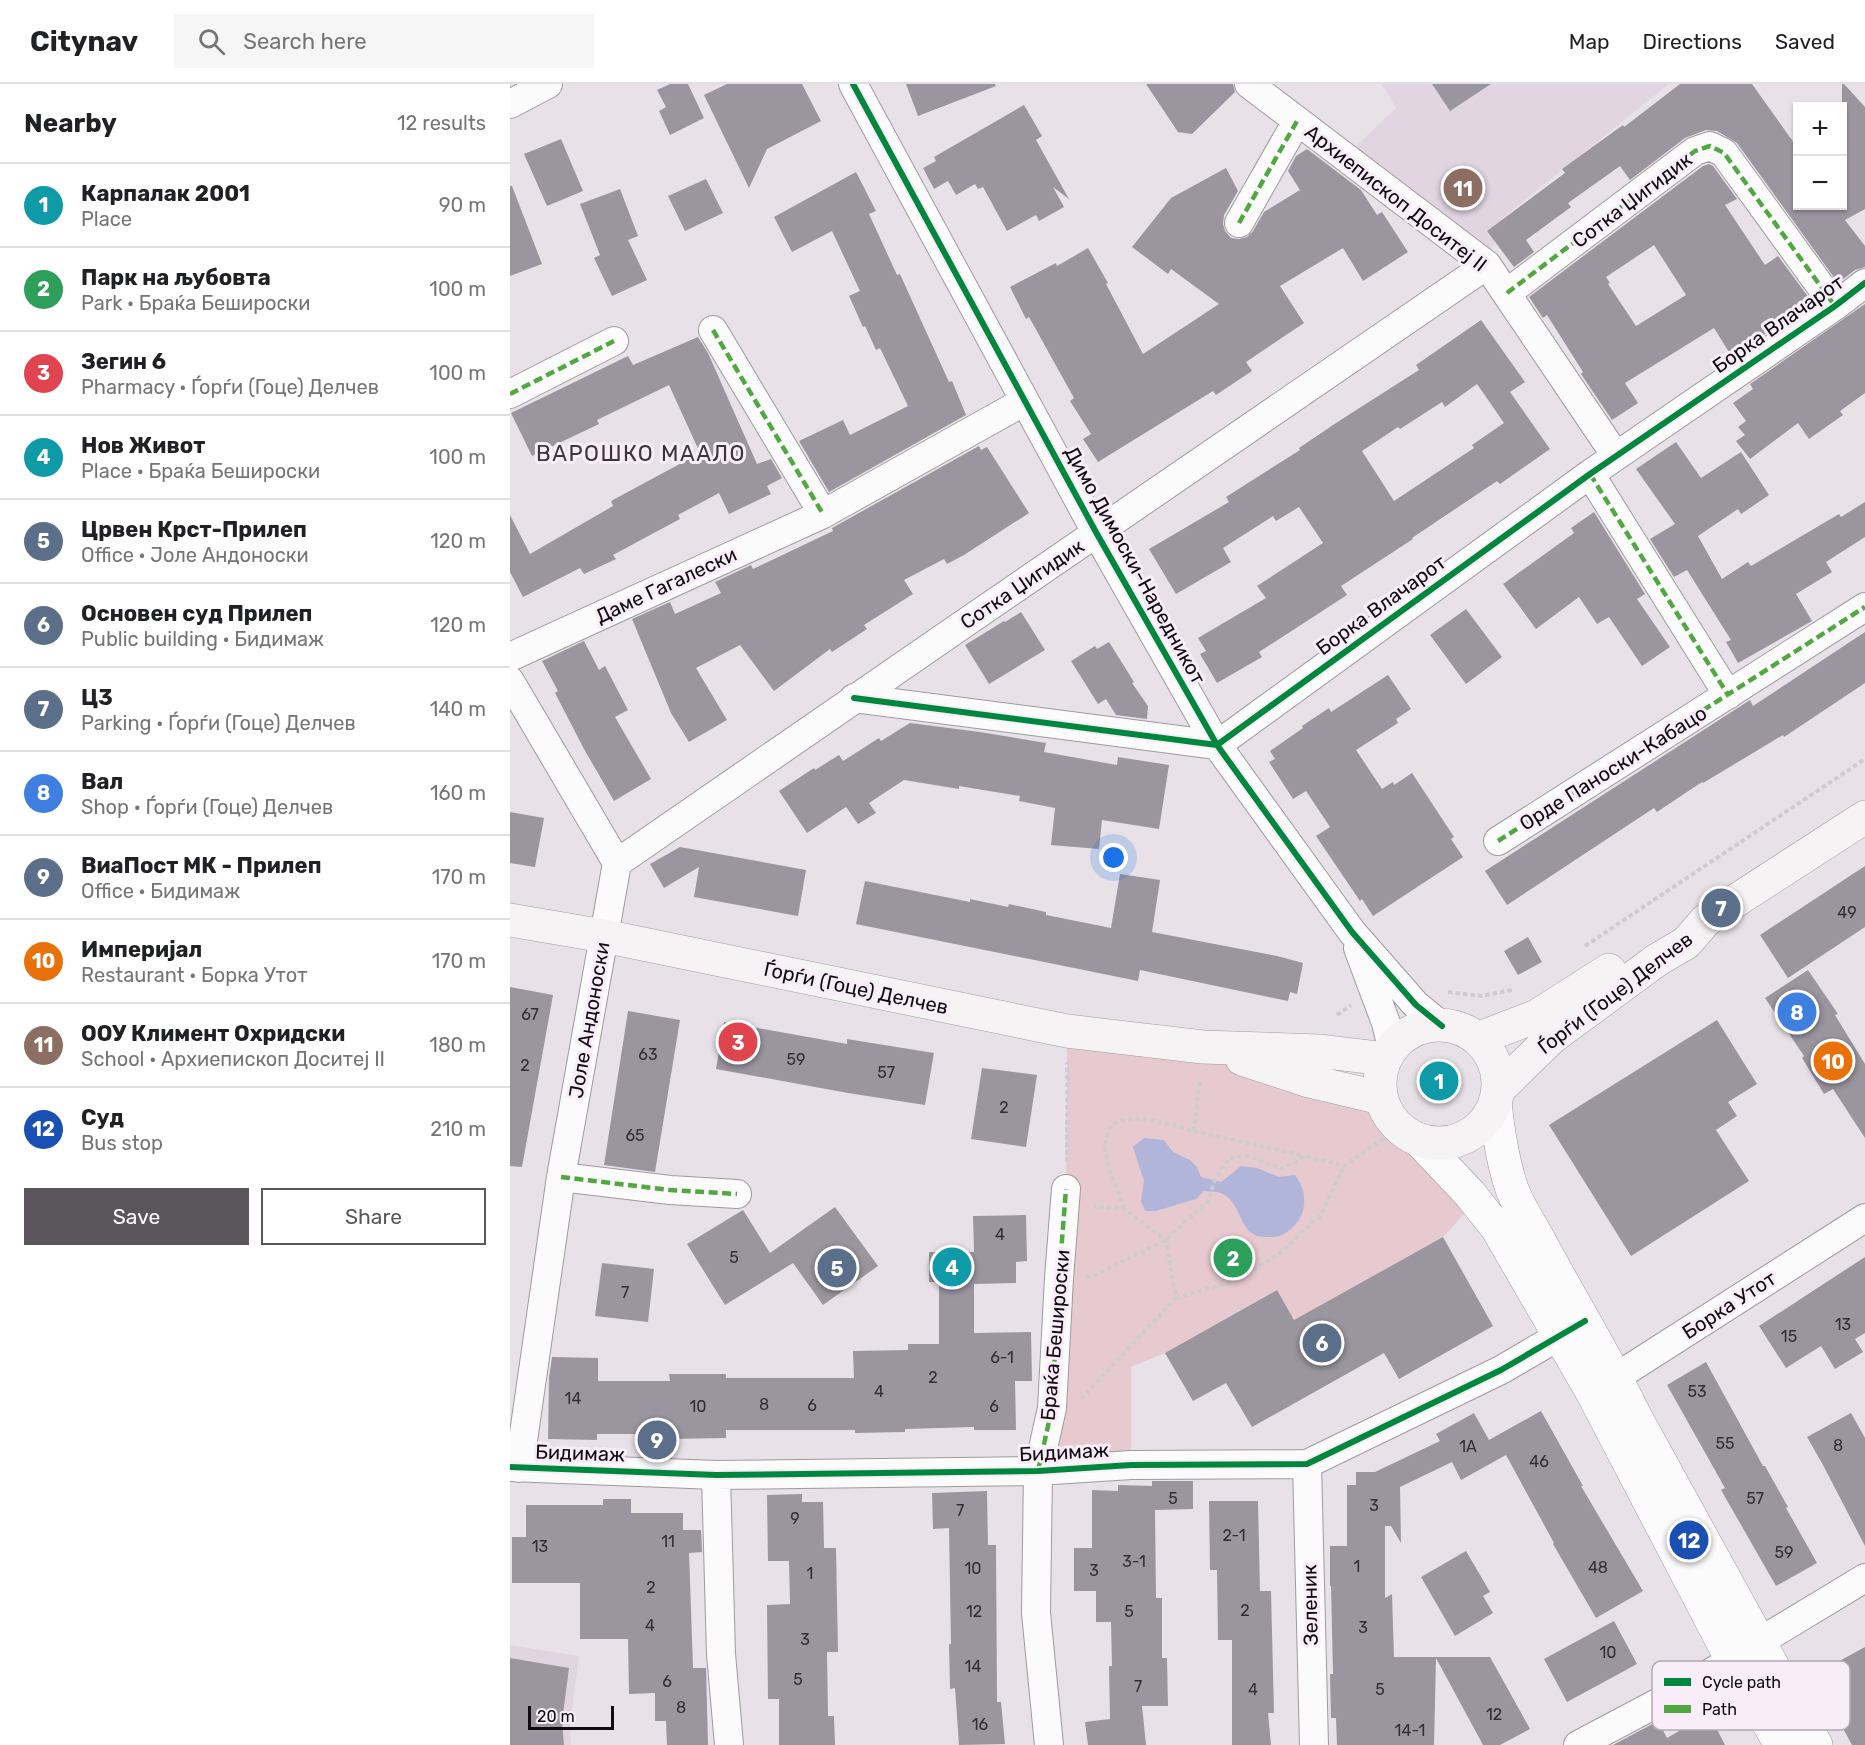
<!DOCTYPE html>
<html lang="en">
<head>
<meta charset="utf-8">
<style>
  body { margin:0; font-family:Rubik,sans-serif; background:#f6f6f6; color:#202124 }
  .controls { position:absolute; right:18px; top:18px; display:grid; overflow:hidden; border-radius:0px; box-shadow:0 2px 4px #0004 }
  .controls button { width:54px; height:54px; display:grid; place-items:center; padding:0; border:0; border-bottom:2px solid #e0e0e0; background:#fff; color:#202124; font:30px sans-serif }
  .scale { position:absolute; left:18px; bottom:15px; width:86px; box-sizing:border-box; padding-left:6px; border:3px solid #0f0b0f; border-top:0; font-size:16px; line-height:21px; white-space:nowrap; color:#0f0b0f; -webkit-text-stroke:4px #f8edf8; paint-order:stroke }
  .you { position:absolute; left:604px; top:774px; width:21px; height:21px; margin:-15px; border:4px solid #fff; border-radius:50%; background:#1a73e8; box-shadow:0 0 0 9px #1a73e833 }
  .badge { display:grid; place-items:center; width:39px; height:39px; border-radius:50%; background:#5b565b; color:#fff; font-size:20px; font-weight:700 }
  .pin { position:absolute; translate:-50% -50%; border:3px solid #fff; box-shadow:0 2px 6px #0006 }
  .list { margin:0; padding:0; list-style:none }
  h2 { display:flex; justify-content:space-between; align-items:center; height:78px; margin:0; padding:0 24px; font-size:26px }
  h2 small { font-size:20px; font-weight:400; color:#757577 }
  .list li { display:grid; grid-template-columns:39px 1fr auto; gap:18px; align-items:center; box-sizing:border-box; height:84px; padding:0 24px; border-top:2px solid #e0e0e0 }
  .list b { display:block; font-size:22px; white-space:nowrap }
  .list p { margin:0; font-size:20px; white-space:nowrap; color:#757577 }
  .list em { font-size:20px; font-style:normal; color:#757577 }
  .actions { display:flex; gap:12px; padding:18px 24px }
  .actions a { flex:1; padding:14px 0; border:2px solid #5b565b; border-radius:0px; text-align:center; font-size:21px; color:#5b565b }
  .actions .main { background:#5b565b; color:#fff }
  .icon { flex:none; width:33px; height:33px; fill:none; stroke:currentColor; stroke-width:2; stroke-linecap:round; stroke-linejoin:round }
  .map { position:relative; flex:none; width:1355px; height:1661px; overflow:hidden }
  header { display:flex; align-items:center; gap:36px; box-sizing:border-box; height:84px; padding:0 30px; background:#fff; border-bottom:2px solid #e0e0e0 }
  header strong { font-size:28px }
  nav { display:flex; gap:33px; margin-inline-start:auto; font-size:21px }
  .search { width:420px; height:54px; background:#f6f6f6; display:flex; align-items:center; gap:15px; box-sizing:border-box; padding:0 21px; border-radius:0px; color:#757577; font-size:22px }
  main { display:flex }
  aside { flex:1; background:#fff }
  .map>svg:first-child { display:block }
  .built { fill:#e0d5e1 }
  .green { fill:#e7cacf }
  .water { fill:#b1b5d9 }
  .building { fill:#9a959f; fill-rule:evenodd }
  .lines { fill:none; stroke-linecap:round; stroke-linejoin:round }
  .minor-casing { stroke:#9f9a9f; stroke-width:30 }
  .tertiary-casing { stroke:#9f9a9f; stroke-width:34 }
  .secondary-casing { stroke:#9f9a9f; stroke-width:34 }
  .path { stroke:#ceccce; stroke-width:4; stroke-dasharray:4.5 3; stroke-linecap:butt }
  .minor { stroke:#fcfbfc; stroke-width:28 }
  .tertiary { stroke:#fcfbfc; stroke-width:33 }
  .secondary { stroke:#f6f3f5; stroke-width:33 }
  .quiet { stroke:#51a841; stroke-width:4.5; stroke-dasharray:9 4.5; stroke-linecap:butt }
  .cycleway-casing { stroke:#f8edf8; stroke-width:10 }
  .cycleway { stroke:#00873e; stroke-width:6 }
  .labels { text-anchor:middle; stroke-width:6; stroke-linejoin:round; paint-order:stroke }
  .number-label { font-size:16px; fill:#322e33 }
  .street-label { font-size:20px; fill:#0f0b0f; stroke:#f8edf8 }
  .quarter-label { font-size:22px; letter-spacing:1.5px; fill:#3d343d; stroke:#f8edf8 }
  .key { fill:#f8edf8; stroke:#b2a9b2; stroke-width:1.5 }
  .key-label { font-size:16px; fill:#0f0b0f }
</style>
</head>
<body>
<header>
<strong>Citynav</strong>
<div class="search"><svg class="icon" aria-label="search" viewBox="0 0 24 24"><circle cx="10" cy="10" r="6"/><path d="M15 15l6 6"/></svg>Search here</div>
<nav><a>Map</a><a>Directions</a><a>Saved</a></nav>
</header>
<main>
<aside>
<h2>Nearby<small>12 results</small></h2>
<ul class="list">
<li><span class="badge" style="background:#0f9aa8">1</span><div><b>Карпалак 2001</b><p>Place</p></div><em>90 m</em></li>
<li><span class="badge" style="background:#2e9e5b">2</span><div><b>Парк на љубовта</b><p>Park · Браќа Бешироски</p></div><em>100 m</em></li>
<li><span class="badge" style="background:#e0444e">3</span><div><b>Зегин 6</b><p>Pharmacy · Ѓорѓи (Гоце) Делчев</p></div><em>100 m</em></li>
<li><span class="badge" style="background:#0f9aa8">4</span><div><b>Нов Живот</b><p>Place · Браќа Бешироски</p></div><em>100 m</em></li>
<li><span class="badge" style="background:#5c6f8a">5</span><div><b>Црвен Крст-Прилеп</b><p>Office · Јоле Андоноски</p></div><em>120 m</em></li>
<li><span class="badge" style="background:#5c6f8a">6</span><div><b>Основен суд Прилеп</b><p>Public building · Бидимаж</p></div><em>120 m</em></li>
<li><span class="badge" style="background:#5c6f8a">7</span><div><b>Ц3</b><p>Parking · Ѓорѓи (Гоце) Делчев</p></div><em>140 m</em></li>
<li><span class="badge" style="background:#3f7fe0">8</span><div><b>Вал</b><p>Shop · Ѓорѓи (Гоце) Делчев</p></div><em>160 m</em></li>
<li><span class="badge" style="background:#5c6f8a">9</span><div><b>ВиаПост МК - Прилеп</b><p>Office · Бидимаж</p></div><em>170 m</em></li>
<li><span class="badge" style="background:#e8710a">10</span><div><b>Империјал</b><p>Restaurant · Борка Утот</p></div><em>170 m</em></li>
<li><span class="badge" style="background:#8d6e63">11</span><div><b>ООУ Климент Охридски</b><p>School · Архиепископ Доситеј II</p></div><em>180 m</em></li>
<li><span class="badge" style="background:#1a4fb4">12</span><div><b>Суд</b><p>Bus stop</p></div><em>210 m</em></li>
</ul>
<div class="actions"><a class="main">Save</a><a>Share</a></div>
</aside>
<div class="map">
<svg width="1355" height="1661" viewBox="0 0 1355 1661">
  <rect width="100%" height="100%" fill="#e8e2e8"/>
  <path class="built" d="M872,0H1159L991,135L977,181L834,73L886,24Z
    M0,1561L69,1572L60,1641L61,1661H0Z"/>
  <path class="green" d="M557,947L693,963L871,1014L878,1030L889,1044L908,1055L965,1118L933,1153L784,1236L766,1206L655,1269L621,1283V1381L528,1387L556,1105Z"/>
  <path class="water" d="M634,1054L654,1056L663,1068L680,1076L687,1083L691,1093L711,1098L731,1082L747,1084L769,1093L785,1091C792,1101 795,1108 794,1121C793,1132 786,1142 777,1148C771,1152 767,1153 760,1153C728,1155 735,1126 716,1112C711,1107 701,1108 694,1107L686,1115L646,1127H635L631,1117L634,1097L623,1063Z"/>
  <path class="building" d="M160,0H178L194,34L160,51L149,27L156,23L147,6Z
    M217,0H292L311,37L257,65L239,104L194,11Z
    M396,0H485L486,2L408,32Z
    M636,0H723L725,8L682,50L668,48Z
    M922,0H981L940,27Z
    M1170,0H1242L1282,56L1287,66V122H1332V0H1334L1355,23V125L1335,136L1355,162V183L1345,186L1328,199L1227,59L1207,47L1196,46L1175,54L1120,96L1110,82L1058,119L1061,123L1016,156L1024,168L1004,183L977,147L1055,89L1052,85L1113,41L1114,43Z
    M514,21L532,52L526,56L559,115L543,103L554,123L529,137L526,131L497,147L473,103L468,105L465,100L446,111L438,97L424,105L413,84L426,77L424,73Z
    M51,55L73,107L37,122L14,70Z
    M797,65L851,106L867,131L872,128L898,168L853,197L833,164L770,202L794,239L736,278L742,287L706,311L703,307L588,378L573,355L581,350L560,317L564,314L519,233L516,235L500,203L546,179L547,182L578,164L598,199L596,200L633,270L709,220L661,185L658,190L622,163L661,114L716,84L728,107L714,131L713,140L715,147L721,154L729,155L737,153L743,147L754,128L790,106L778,87L786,72Z
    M1199,80L1203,82L1227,115L1215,121L1255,181L1268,172L1302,218L1222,273L1204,244L1115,299L1128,319L1102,336L1071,290L1073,288L1037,231L1033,234L1019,213L1193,82ZM1144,161L1176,211L1126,242L1098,200L1100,199L1096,193Z
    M346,88L366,127L359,130L387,191L390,190L439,298L442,297L456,331L319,408L289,357L333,336L340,351L398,322L370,264L366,266L355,242L353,243L339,212L350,207L322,147L282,168L264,133Z
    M196,95L213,129L175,147L158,112Z
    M0,102H2L32,180L0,192Z
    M110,105L128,152L118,156L137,196L102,212L84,174L90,171L70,120Z
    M1355,220V309L1330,327L1333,331L1299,355L1288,339L1240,375L1226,357L1235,351L1228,343L1236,337L1223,319L1243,305L1240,300Z
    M971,236L1015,298L1000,308L1040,365L990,400L987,397L902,454L903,455L831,502L837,511L749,568L752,573L707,599L690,570L696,567L688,554L756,514L747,502L813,459L789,423L766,437L763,432L713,464L721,478L666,510L639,465L719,418L716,413L790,366L789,364L829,337L909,286L906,281ZM967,300L994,339L962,361L964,364L884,417L852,367L888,343L890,345L932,318L935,323Z
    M188,253L198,269L247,380L261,375L272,394L257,402L261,410L219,430L209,409L168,431L170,435L103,471L106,475L74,490L70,484L13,513L0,488V431L20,470L103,422L101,417L190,369L159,301L87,336L89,340L22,372L1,329L118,272L123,281Z
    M1166,358L1191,394L1231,368L1259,411L1231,430L1228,425L1188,452L1212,495L1238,478L1241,482L1329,430L1331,433L1355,418V453L1316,478L1322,488L1286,510L1302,537L1228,579L1216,558L1221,556L1177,486L1164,493L1140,455L1165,440L1126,385Z
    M469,362L471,366L477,363L519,429L454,471L437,480L434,475L394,496L403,510L354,541L357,545L322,568L320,565L264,607L230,561L186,584L217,636L179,658L161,629L122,535L160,518L165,530L211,509L205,498L241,481L243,485L323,447L322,444Z
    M1084,428L1135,510L1127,515L1160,563L1132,582L1099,533L1087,540L1069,513L1026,545L993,500L1064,449L1061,444Z
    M956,525L992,573L956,600L920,551Z
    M511,528L535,566L479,600L455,561L494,537L495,538Z
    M1355,548V599L1274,653L1273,651L1193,699L1192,698L1147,728L1144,724L997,821L975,787L1240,616L1243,622Z
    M74,557L89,586L95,582L118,626L105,633L141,695L104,717L74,665L45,609L48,607L32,577Z
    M599,558L624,598L622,599L638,622L637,635L606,631L596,615L588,620L561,577L585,562L587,565Z
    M878,591L901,625L886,635L888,639L846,666L872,705L883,698L884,701L902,689L944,753L941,755L953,773L863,832L852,815L850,817L806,752L820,743L796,707L783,715L759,678L765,675L760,667L793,644L792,642L819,624L821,628Z
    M400,639L470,648L536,659L534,668L607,681L608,673L659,681L649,745L592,736L589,765L541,761L545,724L509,717L510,712L449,702V705L394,696L359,719L366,729L348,740L336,723L297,749L269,707L304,684L305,686L329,671L333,677L369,654L371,657Z
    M0,728L34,734L25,783L0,779Z
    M170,763L296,786L288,832L184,813L189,783L154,804L140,780Z
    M1355,782V843L1278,894L1250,851Z
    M610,790L650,796L642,848L767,872L793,879L787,910L780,908L778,917L630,886L628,897L346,840L355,797L460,818V815L498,823L499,820L536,828V831L601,844Z
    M1018,853L1032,878L1008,891L994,867Z
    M1298,886L1328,930L1325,931L1355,980V1054L1323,1005L1314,1010L1292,974L1294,972L1255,914Z
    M0,903L43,911L12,1083L0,1082Z
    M118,927L170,936L145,1088L94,1081Z
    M1207,936L1247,1000L1218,1018L1227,1032L1206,1046L1239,1097L1121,1172L1039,1041Z
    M214,938L337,960V955L424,969L415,1021L338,1009L206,985Z
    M472,984L527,991L516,1063L461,1055Z
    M325,1123L368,1182L313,1221L283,1179L215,1221L177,1160L233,1126L260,1169Z
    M516,1131L517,1177L506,1178V1199L464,1200V1249L521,1248L522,1297H505L506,1346H464V1343L395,1345V1348L345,1349V1346H216V1354L158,1355V1365H133V1350H87V1356L38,1355L39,1294L42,1273L88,1274V1297H160L159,1290H216V1294H344L343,1267L398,1266V1260H429V1198H419V1168H464L463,1132Z
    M933,1153L983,1242L889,1295L874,1269L742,1343L716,1299L683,1317L655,1269L767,1206L784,1236Z
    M1355,1173V1249L1345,1255L1353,1268L1325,1285L1311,1262L1276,1284L1249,1242Z
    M92,1179L144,1185L138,1238L85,1232Z
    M1196,1278L1253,1382H1255L1278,1423L1276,1424L1307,1479L1266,1502L1211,1406L1215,1404L1157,1301Z
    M1031,1327L1073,1402H1071L1133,1507L1086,1534L1043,1460L1044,1459L996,1371L951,1396L942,1378L890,1403L891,1459L881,1442H875V1514L882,1510L884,1573H980L1020,1645L990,1661H973L926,1574L924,1661H827L826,1634H821L820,1590H823L821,1502H820V1462H837V1401H846V1388H865L930,1357L926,1350L964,1329L979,1356Z
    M1341,1329L1355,1354V1462L1313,1381L1297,1353Z
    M642,1397H683V1425L645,1426L646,1514H652V1574H657L658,1622H632L636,1661H578L575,1638L600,1635L599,1582H602L601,1538H586V1507H564V1464H582V1406L608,1407V1401L642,1402Z
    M477,1407L478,1461H486L487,1618H491L495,1660L449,1661L445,1604L440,1605L439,1560H441L439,1444L423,1445L422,1409Z
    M292,1410V1418H313L314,1464H326L328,1568H317L318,1632H324L325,1661H269V1615H258L257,1521L280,1520L279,1477H258L257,1411Z
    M93,1415H121V1429H173V1446H191L192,1468L179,1469L181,1526L183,1584H196L198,1661H157L156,1637H145V1609L119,1610L118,1555H70V1499H2V1453H16V1421H93Z
    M699,1417H748L750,1507H761L764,1629H758L761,1661H722V1556H708L707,1486H700Z
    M956,1467L980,1508L973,1512L983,1529L945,1552L911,1493Z
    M1104,1537L1127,1580L1057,1618L1034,1575Z
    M1355,1563V1661H1342L1304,1591Z
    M0,1574L59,1584L52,1638L54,1661H0Z
    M1199,1630L1215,1661H1103L1148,1637L1157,1654Z"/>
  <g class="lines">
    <defs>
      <path id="minor" d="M343,0L587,450L707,661L842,848L906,921L932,942
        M739,0L977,181L1106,372
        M0,20L38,0
        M729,139L787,37
        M997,209L1185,67L1200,62L1214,69L1325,222
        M203,246L313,430
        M0,310L104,257
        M1080,390L1218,611
        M0,573L313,430L515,317
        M0,597L107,779
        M344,614L707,661L1080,390L1325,222L1355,199
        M988,757L1355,523
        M107,779C396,578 687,381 977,181
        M848,864L876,939L882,964
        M51,1093L160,1106L227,1110
        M1086,1306L1355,1134
        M797,1380L804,1661
        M0,1383L206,1391L528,1387L621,1381L797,1380L991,1286L1068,1241
        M9,1384L51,1093L107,779
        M206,1391L211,1570L219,1661
        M1249,1558L1355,1494
        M539,1661L526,1529L528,1387L542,1324L549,1194L556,1105
        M1068,1661L1170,1607L1222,1576"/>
      <path id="tertiary" d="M985,1019C988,1046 993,1079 1002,1105C1008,1122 1021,1141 1030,1158C1061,1216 1096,1272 1125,1332L1306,1661
        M908,1055L960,1110L987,1144L1082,1308L1222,1576L1271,1661"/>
      <path id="secondary" d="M0,836L94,852L557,947L693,963L809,967L875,975
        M870 1000a59 59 0 1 1 118 0a59 59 0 1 1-118 0Z
        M967,955L1027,932L1099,886
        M732,975L799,997L871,1014
        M988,1006L1041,954L1147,876L1176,859L1196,836L1355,733"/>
    </defs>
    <use href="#minor" class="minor-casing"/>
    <use href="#tertiary" class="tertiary-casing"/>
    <use href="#secondary" class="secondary-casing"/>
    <path class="path" d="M1075,862L1355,675
      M938,908L972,912L1002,906
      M827,931L841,921
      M684,1047L795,1072
      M557,1078V978
      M614,1125C609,1109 601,1093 597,1076C584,1014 650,1038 684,1047L690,994
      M576,1193L583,1192L656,1156L698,1117L705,1095L719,1074L737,1072L772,1085L796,1072L834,1082L879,1051
      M666,1214L721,1198L768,1171L810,1132L834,1082
      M571,1315L666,1214L656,1156L614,1125L583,1122"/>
    <use href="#minor" class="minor"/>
    <use href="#tertiary" class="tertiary"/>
    <use href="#secondary" class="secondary"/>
    <path class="quiet" d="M729,139L787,37
      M997,209L1185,67L1200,62L1214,69L1325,222
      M203,246L313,430
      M0,310L104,257
      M1080,390L1218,611
      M988,757L1355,523
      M51,1093L160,1106L227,1110
      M528,1387L542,1324L549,1194L556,1105"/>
    <defs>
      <path id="cycleway" d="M343,0L587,450L707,661L842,848L906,921L932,942
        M344,614L707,661L1080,390L1325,222L1355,199
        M0,1383L206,1391L528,1387L621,1381L797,1380L991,1286L1075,1237"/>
    </defs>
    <use href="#cycleway" class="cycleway-casing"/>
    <use href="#cycleway" class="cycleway"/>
  </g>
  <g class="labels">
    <g class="number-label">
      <text x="1337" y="834">49</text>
      <text x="20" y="936">67</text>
      <text x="138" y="976">63</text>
      <text x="286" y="981">59</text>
      <text x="15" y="987">2</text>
      <text x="376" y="994">57</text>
      <text x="494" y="1029">2</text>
      <text x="125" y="1057">65</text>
      <text x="490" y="1156">4</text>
      <text x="224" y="1179">5</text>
      <text x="115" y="1214">7</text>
      <text x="1333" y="1246">13</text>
      <text x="1279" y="1258">15</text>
      <text x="492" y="1279">6-1</text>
      <text x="423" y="1299">2</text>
      <text x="369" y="1313">4</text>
      <text x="1187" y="1313">53</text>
      <text x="63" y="1320">14</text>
      <text x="254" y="1326">8</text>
      <text x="302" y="1327">6</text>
      <text x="188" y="1328">10</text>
      <text x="484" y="1328">6</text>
      <text x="1215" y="1365">55</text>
      <text x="1328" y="1367">8</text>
      <text x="958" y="1368">1А</text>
      <text x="1029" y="1383">46</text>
      <text x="663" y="1420">5</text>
      <text x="1245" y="1420">57</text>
      <text x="864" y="1427">3</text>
      <text x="450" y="1432">7</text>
      <text x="285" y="1440">9</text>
      <text x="724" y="1457">2-1</text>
      <text x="158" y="1463">11</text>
      <text x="30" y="1468">13</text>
      <text x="1274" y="1474">59</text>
      <text x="624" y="1483">3-1</text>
      <text x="847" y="1488">1</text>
      <text x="1088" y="1489">48</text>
      <text x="463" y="1490">10</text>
      <text x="584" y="1492">3</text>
      <text x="300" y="1495">1</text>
      <text x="141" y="1509">2</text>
      <text x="735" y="1532">2</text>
      <text x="464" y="1533">12</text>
      <text x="619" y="1533">5</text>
      <text x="140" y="1547">4</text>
      <text x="853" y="1549">3</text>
      <text x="295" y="1561">3</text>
      <text x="1098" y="1574">10</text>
      <text x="463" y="1588">14</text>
      <text x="288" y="1601">5</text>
      <text x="157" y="1603">6</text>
      <text x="628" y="1608">7</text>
      <text x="743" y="1611">4</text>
      <text x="870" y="1611">5</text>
      <text x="171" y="1629">8</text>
      <text x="984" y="1636">12</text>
      <text x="470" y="1646">16</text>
      <text x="900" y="1652">14-1</text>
    </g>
    <g class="street-label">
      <text transform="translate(886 114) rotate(38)" y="7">Архиепископ Доситеј II</text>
      <text transform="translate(1122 116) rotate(-37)" y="7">Сотка Џигидик</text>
      <text transform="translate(1268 240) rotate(-35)" y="7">Борка Влачарот</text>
      <text transform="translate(625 481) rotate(61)" y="7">Димо Димоски-Наредникот</text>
      <text transform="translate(512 500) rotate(-34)" y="7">Сотка Џигидик</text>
      <text transform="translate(156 501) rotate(-25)" y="7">Даме Гагалески</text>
      <text transform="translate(871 521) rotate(-36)" y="7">Борка Влачарот</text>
      <text transform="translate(1103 684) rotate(-32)" y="7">Орде Паноски-Кабацо</text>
      <text transform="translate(346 904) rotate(12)" y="7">Ѓорѓи (Гоце) Делчев</text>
      <text transform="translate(1105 909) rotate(-37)" y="7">Ѓорѓи (Гоце) Делчев</text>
      <text transform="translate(79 936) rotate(-80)" y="7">Јоле Андоноски</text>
      <text transform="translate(1219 1221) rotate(-33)" y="7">Борка Утот</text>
      <text transform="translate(545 1251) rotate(-85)" y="7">Браќа Бешироски</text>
      <text transform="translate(554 1368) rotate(-3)" y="7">Бидимаж</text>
      <text transform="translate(70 1369) rotate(2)" y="7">Бидимаж</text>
      <text transform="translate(800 1521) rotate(-91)" y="7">Зеленик</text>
    </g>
    <g class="quarter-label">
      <text x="131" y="377">ВАРОШКО МААЛО</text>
    </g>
  </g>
  <rect x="1142" y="1577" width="198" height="69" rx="9" class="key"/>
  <rect x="1154" y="1594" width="27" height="8" fill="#00873e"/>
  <rect x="1154" y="1621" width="27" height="8" fill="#51a841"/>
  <g class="key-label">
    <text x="1192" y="1604">Cycle path</text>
    <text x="1192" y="1631">Path</text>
  </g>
</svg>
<div class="controls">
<button>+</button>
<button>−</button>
</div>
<div class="scale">20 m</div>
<div class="you"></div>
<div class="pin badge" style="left:929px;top:997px;background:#0f9aa8">1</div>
<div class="pin badge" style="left:723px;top:1174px;background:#2e9e5b">2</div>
<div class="pin badge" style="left:228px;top:958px;background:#e0444e">3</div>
<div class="pin badge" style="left:442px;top:1183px;background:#0f9aa8">4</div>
<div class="pin badge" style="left:327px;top:1184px;background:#5c6f8a">5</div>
<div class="pin badge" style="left:812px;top:1259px;background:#5c6f8a">6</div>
<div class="pin badge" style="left:1211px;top:824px;background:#5c6f8a">7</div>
<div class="pin badge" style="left:1287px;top:928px;background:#3f7fe0">8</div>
<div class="pin badge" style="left:147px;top:1356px;background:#5c6f8a">9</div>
<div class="pin badge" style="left:1323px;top:977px;background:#e8710a">10</div>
<div class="pin badge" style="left:953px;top:104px;background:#8d6e63">11</div>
<div class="pin badge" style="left:1179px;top:1456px;background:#1a4fb4">12</div>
</div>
</main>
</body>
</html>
